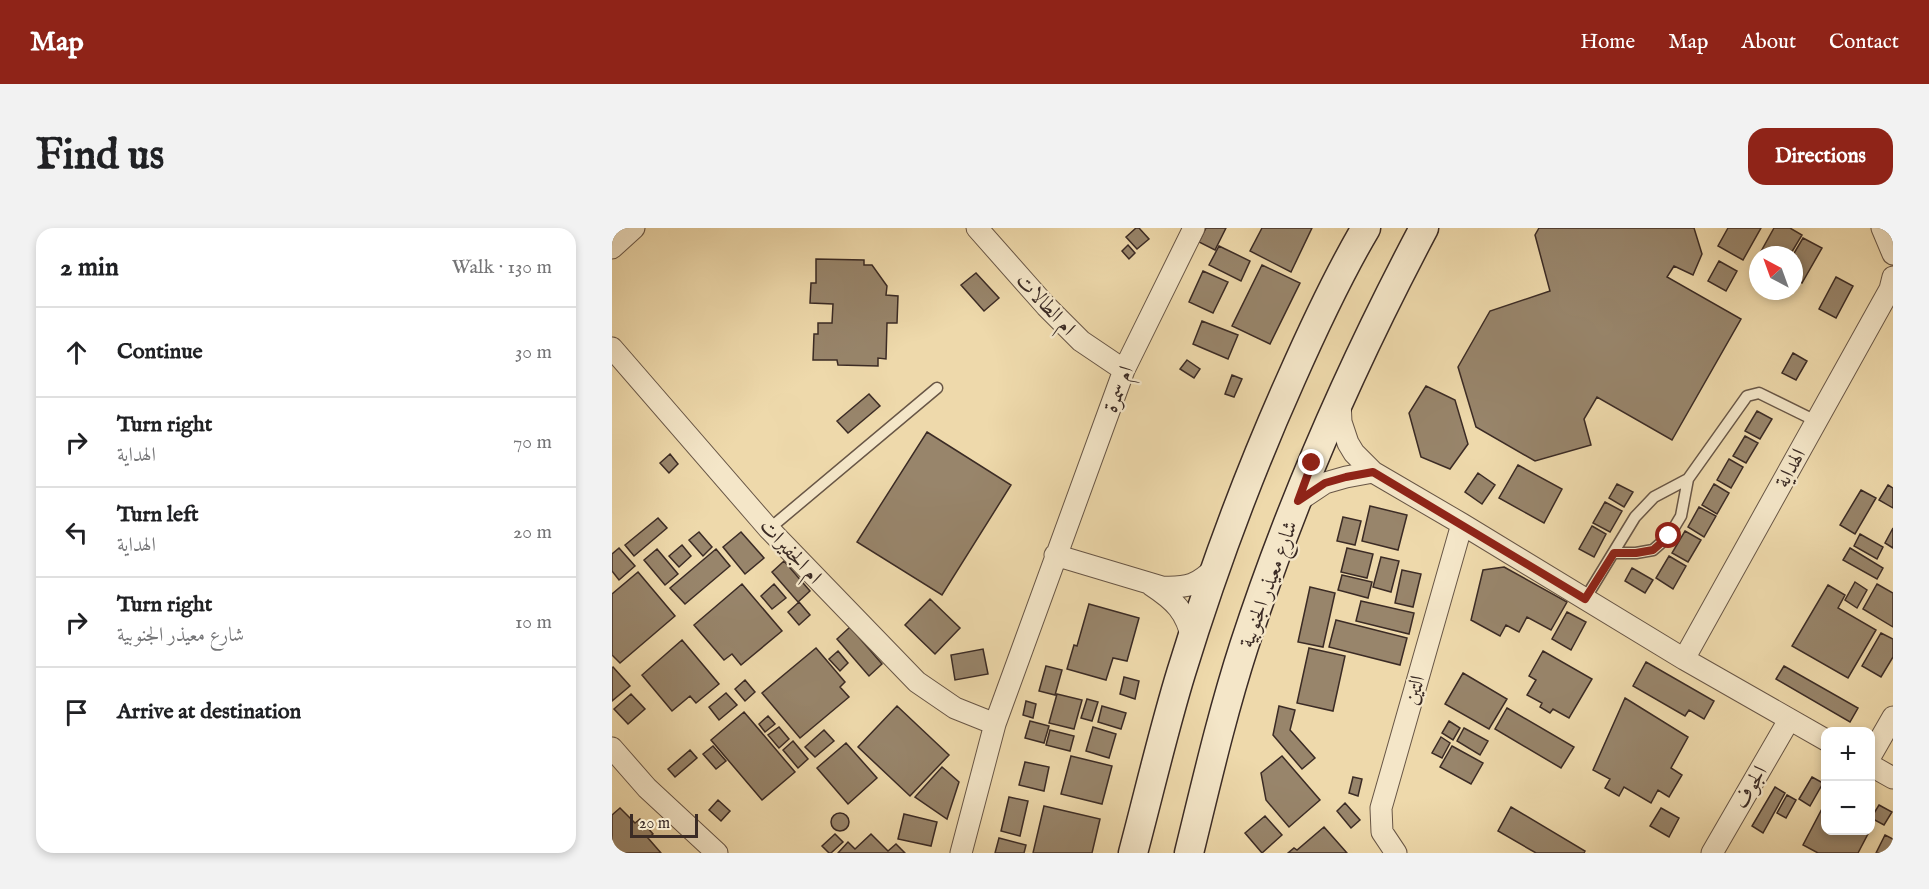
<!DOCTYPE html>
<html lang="en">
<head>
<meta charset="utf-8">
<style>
  body { margin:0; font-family:"IM FELL English",Amiri,serif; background:#f2f2f2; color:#202124 }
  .controls { position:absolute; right:18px; bottom:18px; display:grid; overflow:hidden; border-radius:12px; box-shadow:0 3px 9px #0003 }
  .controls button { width:54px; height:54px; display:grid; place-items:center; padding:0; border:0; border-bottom:2px solid #e0e0e0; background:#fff; color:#202124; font:30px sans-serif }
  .compass { position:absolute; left:1137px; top:18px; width:54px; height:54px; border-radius:50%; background:#fff; box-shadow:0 3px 9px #0003; rotate:319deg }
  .scale { position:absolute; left:18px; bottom:15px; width:68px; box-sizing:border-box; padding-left:6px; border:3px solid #3b2b25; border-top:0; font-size:16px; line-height:21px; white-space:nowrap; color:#3b2b25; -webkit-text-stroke:4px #f4e6c8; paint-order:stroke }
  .stop { position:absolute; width:18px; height:18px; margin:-14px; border:4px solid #8f2418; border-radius:50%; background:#fff }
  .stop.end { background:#8f2418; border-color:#fff; box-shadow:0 2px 6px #0008 }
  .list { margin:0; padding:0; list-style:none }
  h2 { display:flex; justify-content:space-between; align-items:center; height:78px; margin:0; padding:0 24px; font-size:26px }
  h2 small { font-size:20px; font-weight:400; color:#757577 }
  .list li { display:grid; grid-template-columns:39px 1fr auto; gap:18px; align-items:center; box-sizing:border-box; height:90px; padding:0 24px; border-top:2px solid #e0e0e0 }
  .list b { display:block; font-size:22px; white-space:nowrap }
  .list p { margin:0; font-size:20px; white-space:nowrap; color:#757577 }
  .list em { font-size:20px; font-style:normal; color:#757577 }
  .icon { flex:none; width:33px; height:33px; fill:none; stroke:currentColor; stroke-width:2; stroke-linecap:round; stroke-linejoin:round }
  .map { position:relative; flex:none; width:1281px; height:625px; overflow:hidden; border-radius:18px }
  header { display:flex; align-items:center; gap:36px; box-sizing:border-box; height:84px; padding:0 30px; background:#8f2418; color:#fff }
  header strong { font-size:28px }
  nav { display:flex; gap:33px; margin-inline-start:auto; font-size:21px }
  .intro { display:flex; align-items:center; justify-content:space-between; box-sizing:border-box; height:144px; padding:0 36px }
  h1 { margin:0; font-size:42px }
  .button { padding:15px 27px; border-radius:18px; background:#8f2418; color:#fff; font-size:21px; font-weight:700 }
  main { display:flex; gap:36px; padding:0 36px }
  aside { flex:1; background:#fff; border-radius:18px; box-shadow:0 3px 9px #0003 }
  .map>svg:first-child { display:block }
  .building { fill:#98856b; stroke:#3b2b25; stroke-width:1.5 }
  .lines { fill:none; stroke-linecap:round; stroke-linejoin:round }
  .lane-casing { stroke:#685646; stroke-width:13 }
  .street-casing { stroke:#685646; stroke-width:23 }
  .secondary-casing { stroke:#3b2b25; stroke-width:31 }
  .lane { stroke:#f4e6c8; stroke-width:10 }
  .street { stroke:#f4e6c8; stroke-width:21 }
  .secondary { stroke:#f4e6c8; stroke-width:28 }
  .route { stroke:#8f2418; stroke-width:8 }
  .labels { text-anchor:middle; stroke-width:4.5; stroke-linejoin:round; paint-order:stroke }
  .street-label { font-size:21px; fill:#3b2b25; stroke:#f4e6c8 }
</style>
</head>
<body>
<header>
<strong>Map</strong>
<nav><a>Home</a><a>Map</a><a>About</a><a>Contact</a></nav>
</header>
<div class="intro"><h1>Find us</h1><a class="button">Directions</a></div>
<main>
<aside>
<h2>2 min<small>Walk · 130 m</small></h2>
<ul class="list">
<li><svg class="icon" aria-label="ahead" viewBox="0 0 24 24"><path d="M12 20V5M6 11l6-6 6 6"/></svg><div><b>Continue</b></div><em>30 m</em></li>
<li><svg class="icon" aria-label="right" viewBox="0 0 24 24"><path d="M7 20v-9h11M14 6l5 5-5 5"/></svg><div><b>Turn right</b><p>الهداية</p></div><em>70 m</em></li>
<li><svg class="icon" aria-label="left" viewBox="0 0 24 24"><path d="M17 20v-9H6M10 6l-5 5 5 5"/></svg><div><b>Turn left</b><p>الهداية</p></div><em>20 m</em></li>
<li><svg class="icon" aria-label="right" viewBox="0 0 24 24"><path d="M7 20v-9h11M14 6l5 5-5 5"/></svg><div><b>Turn right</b><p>شارع معيذر الجنوبية</p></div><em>10 m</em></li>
<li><svg class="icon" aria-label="arrive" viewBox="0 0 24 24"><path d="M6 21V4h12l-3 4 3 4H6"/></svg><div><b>Arrive at destination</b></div></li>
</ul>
</aside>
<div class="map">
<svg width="1281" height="625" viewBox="0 0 1281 625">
  <rect width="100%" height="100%" fill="#eed9ab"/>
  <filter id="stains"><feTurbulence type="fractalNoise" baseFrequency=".00333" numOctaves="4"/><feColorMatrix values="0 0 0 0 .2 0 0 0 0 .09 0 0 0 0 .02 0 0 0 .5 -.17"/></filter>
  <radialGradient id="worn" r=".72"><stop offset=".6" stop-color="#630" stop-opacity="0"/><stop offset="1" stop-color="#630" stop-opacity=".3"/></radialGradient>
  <path class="building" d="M524,0H527L537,11L525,21L514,9Z
    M594,0H614L603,22L587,14Z
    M650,0H700L679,44L638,23Z
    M927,0H1082L1090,26L1081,47L1062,38L1055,49L1129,91L1060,212L985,169L972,191L979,217L923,233L864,199L846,139L878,83L938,63L923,7Z
    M1116,0H1149L1131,32L1106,18Z
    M1162,0H1178L1190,7L1178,27H1147Z
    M1191,10L1210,20L1190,55L1182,50L1181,27Z
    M516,17L523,25L517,31L510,23Z
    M607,18L638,33L629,53L597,37Z
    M204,31L252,32V37H260L275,58L274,67L286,68L285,95H275L274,131L266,130V138L226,137L225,132H201L202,106H206V95H220L221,76L198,75L199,55H204Z
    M1107,33L1125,43L1114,63L1096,53Z
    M650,37L688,55L658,116L620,98Z
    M591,43L616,54L601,85L577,74Z
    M364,45L387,70L372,83L349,57Z
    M1224,49L1241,58L1224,90L1207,81Z
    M590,93L626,107L616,131L581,116Z
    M1181,125L1195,133L1184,152L1170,145Z
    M575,132L588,141L582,150L568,141Z
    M620,147L630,151L622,169L613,166Z
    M814,158L843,172L856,216L838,241L809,229L797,185Z
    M257,166L268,178L236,205L225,193Z
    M1145,183L1160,191L1148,211L1133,203Z
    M315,204L399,257L330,367L245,314Z
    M1133,208L1146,215L1134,235L1121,228Z
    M58,226L66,236L57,245L48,235Z
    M1117,231L1131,239L1119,260L1105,252Z
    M906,237L950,261L932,295L887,270Z
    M866,245L883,257L870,276L853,264Z
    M1005,256L1021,264L1012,279L997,270Z
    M1102,256L1117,265L1105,286L1090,277Z
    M1276,257L1281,260V280L1267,272Z
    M1249,262L1264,270L1243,306L1228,297Z
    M993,274L1010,283L998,304L981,295Z
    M758,278L795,287L786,322L750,313Z
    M1087,279L1104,288L1092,309L1076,299Z
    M731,289L749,293L743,317L725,313Z
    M46,290L55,300L22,328L13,317Z
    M980,298L994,306L982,329L967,321Z
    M1281,300V320L1273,315Z
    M1073,303L1089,312L1076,334L1060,325Z
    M87,304L100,319L91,328L77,312Z
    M129,304L152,330L133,346L111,319Z
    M1248,306L1271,319L1265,331L1242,318Z
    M70,317L79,328L67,339L57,328Z
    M7,320L23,338L7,352L0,343V326Z
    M735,320L761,326L755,350L729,344Z
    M1238,320L1271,340L1265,351L1231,332Z
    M45,321L66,346L53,357L32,332Z
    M104,321L118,338L73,376L58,360Z
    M1057,328L1074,338L1061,361L1044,350Z
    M769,329L787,333L779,364L761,359Z
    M172,333L198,363L186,374L160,344Z
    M892,339L955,374L939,402L915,389L907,404L894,397L888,408L859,392L871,342Z
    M1020,340L1041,352L1033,365L1013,353Z
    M790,342L809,346L801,379L783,375Z
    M26,344L63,388L8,435L0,427V366Z
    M730,347L760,354L756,370L726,362Z
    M1243,354L1255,362L1245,380L1233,372Z
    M130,356L170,403L129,437L120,426L112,432L82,397Z
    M162,356L174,370L160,381L149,368Z
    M1265,356L1281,365V399L1251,381Z
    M1216,357L1233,367L1226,380L1264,402L1236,450L1180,418Z
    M698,359L723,365L711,419L686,414Z
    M318,371L348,400L323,426L293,397Z
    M749,373L802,385L797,406L744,393Z
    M187,374L198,387L187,397L176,384Z
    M477,376L527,390L515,433L501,430L494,452L455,441L462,417L465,418Z
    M955,384L974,394L959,422L940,411Z
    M724,392L795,410L788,437L717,419Z
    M238,399L270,436L257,448L225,411Z
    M1269,405L1281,411V429L1269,449L1250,438Z
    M70,412L107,456L84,475L78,468L60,483L30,447Z
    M204,420L233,454L228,459L237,469L188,510L150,465Z
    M697,420L733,428L721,483L685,475Z
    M371,421L376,446L343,452L339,427Z
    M226,423L236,435L228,443L217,431Z
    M931,423L980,451L957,490L941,481L938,485L928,479L930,475L915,467L924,452L917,448Z
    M1034,434L1102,473L1092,491L1077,482L1073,488L1021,458Z
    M434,438L450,442L443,467L427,463Z
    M1172,438L1246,480L1238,494L1164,451Z
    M1,439L18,458L0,473V440Z
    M851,445L895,471L877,501L833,476Z
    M512,449L527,453L523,471L508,466Z
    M133,452L143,464L133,473L123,461Z
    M114,465L125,477L107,492L97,479Z
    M19,466L33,481L16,496L2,481Z
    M445,466L470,472L462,501L437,495Z
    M1013,470L1076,509L1059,540L1070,547L1057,569L1046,562L1039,575L1012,559L1007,568L993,560L998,551L981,542Z
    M475,471L486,474L480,493L469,490Z
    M414,473L424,476L421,490L411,487Z
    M285,478L337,527L298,568L246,519Z
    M490,478L514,485L509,501L486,494Z
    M667,478L683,482L678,502L703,530L690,541L661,507Z
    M895,480L962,519L949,540L883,501Z
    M132,484L183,544L150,572L99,512Z
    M156,488L163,496L153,504L147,496Z
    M418,493L437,498L432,515L413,510Z
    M837,493L848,500L841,512L830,505Z
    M167,499L177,511L167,520L156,507Z
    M481,499L504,506L497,530L474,523Z
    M852,500L876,513L868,527L845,513Z
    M212,502L222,513L203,529L193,519Z
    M438,502L462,508L458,523L434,517Z
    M829,509L838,515L830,530L820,525Z
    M181,513L196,531L186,540L171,522Z
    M234,515L265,550L236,576L205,540Z
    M101,518L114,533L104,541L91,526Z
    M840,518L871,535L859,556L828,539Z
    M78,522L85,530L63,549L56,541Z
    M459,528L500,538L490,576L449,566Z
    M670,528L708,572L677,599L654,572L649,545Z
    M413,534L437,539L432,563L407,557Z
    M330,539L347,554L335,591L303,569Z
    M741,549L750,551L746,568L737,565Z
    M1200,549L1211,555L1198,578L1187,571Z
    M1163,559L1173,565L1151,605L1140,598Z
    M1175,567L1184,572L1174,590L1165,585Z
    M397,569L416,573L408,608L389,603Z
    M106,572L118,583L109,593L97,582Z
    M733,575L748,592L739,600L725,583Z
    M1212,577L1214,578V602H1258L1246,625H1206L1191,617Z
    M1267,577L1280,584L1272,597L1259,590Z
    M432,578L488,591L480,625H421Z
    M899,579L973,623L972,625H924L886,603Z
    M8,580L23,595L28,591L41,606L36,610L49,625H0V587Z
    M1049,580L1067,590L1057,609L1038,598Z
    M219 594a9 9 0 1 1 18 0a9 9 0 1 1-18 0Z
    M292,586L325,594L319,618L286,611Z
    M653,588L670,607L650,625L633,605Z
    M712,599L735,625H676L682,620L685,622Z
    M223,606L231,614L219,625H217L210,618Z
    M259,606L276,623L284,616L293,625H226L236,614L243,621Z
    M1273,607L1281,611V625H1264Z
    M387,610L414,617L412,625H383Z"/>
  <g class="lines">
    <defs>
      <path id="lane" d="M157,301L325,160
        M1002,325H1024L1041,322L1057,308L1069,288L1076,251
        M973,371L1023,289L1042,269L1076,251L1135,168L1147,165L1204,193"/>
      <path id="street" d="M365,0L434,78L469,113L512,142
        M1270,0L1281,26
        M0,20L22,0
        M0,120L157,301L305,454L343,480L383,496
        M728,173L729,194L736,215L742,225L761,244L850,296L1072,431L1214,512
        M686,273L713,255L734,249L761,244
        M443,327L550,359C577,360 585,357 605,338
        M539,357C562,372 575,384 580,412
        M1072,431L1278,61L1281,49
        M0,520L35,560L105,625
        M1258,529L1281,489
        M1258,537L1281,550
        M349,625L383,496L512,142L582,0
        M784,625L770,604L769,580L850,296
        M1100,625L1177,492"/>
      <path id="secondary" d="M521,625C537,565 551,504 569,445C600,344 636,247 679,151C702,99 725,49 754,0
        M577,625C594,556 610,486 632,418C679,274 741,134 812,0"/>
    </defs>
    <use href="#lane" class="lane-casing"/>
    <use href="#street" class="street-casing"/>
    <use href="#secondary" class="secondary-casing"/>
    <use href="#lane" class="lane"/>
    <use href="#street" class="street"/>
    <use href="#secondary" class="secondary"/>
  </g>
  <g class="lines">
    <path class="route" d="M700,235L686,273L713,255L734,249L761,244L973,371L1002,325H1024L1041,322L1057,308"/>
  </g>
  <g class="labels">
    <g class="street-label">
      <text transform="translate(434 76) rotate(47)" y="7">ام الطالات</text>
      <text transform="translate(506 161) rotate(-68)" y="7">ام سمرة</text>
      <text transform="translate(1178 240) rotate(-61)" y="7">الهداية</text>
      <text transform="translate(179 323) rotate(47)" y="7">ام الجفيرات</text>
      <text transform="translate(656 356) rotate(-70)" y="7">شارع معيذر الجنوبية</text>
      <text transform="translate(802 462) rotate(-74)" y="7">التين</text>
      <text transform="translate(1138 559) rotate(-60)" y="7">الجوف</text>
    </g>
  </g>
  <rect width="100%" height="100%" filter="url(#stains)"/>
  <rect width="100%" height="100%" fill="url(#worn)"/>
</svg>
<div class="controls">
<button>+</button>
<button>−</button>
</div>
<svg class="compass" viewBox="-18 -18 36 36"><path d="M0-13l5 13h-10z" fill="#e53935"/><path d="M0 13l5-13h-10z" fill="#757577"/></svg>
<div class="scale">20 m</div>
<div class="stop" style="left:1057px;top:308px"></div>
<div class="stop end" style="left:700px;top:235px"></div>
</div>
</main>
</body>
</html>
